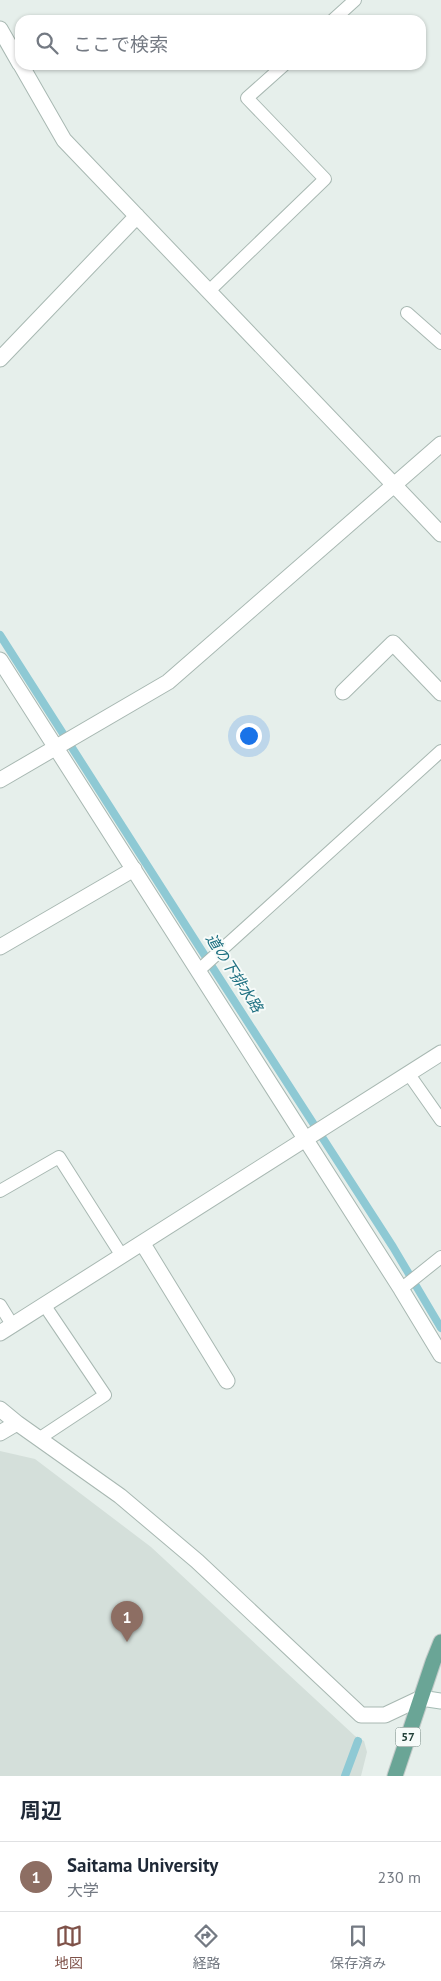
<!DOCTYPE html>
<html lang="ja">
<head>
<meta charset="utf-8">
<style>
  body { margin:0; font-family:"PT Sans","Noto Sans JP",sans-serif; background:#f2f2f3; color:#1f2937 }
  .you { position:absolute; left:248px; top:735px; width:18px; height:18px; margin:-12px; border:4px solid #fff; border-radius:50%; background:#1a73e8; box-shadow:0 0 0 8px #1a73e833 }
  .badge { display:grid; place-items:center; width:32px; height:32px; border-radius:50%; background:#7f5249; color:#fff; font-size:16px; font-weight:700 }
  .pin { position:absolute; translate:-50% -41px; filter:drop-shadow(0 1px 2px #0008) }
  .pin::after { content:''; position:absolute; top:26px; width:18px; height:15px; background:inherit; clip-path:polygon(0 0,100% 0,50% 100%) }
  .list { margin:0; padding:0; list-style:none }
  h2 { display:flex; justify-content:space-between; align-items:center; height:65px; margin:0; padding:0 20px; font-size:21px }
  h2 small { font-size:16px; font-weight:400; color:#747a83 }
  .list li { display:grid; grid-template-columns:32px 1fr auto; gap:15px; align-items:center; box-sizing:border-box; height:70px; padding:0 20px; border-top:1px solid #e0e1e3 }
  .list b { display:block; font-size:19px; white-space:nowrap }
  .list p { margin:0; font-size:16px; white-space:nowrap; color:#747a83 }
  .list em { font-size:16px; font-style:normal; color:#747a83 }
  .icon { flex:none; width:28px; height:28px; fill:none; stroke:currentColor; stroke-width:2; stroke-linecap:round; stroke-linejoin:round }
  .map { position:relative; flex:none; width:441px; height:1776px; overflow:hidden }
  .search { position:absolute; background:#fff; box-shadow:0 1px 4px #0004; left:15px; right:15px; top:15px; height:55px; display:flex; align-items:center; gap:12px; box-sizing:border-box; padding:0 18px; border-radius:15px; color:#747a83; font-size:19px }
  .sheet { height:135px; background:#fff }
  nav { display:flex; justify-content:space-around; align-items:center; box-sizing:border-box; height:70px; border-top:1px solid #e0e1e3; background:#fff; font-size:14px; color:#747a83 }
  nav a { display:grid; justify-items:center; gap:2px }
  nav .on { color:#7f5249 }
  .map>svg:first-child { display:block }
  .built { fill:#d4dfda }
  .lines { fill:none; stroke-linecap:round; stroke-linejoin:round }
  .stream { stroke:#8ec9d4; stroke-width:8 }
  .lane-casing { stroke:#a8b8b2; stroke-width:14 }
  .street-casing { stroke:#a8b8b2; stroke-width:17 }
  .secondary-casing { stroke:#a4bbb3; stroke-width:17 }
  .primary-casing { stroke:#c2cac8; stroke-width:17 }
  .lane { stroke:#fff; stroke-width:12 }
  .street { stroke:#fff; stroke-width:15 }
  .secondary { stroke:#fff; stroke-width:15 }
  .primary { stroke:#6aa596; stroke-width:15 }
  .labels { text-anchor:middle; stroke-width:4; stroke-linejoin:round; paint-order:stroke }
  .shield { fill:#f7fbf9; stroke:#637a73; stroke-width:1 }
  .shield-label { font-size:12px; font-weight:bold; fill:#24423a }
  .water-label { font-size:15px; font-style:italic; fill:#1c6f80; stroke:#f7fbf9 }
</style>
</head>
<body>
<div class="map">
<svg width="441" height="1776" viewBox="0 0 441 1776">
  <rect width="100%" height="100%" fill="#e6efeb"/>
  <path class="built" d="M0,1451L35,1459L151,1547L355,1736L364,1741L367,1752L361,1776H0Z"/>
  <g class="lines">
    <path class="stream" d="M0,635L200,948L393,1247L441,1328
      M345,1776L358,1741"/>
    <defs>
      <path id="lane" d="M333,20L355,0
        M209,291L325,179L247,98L284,65
        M407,313L441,343
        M198,971L441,751
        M408,1073L441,1120
        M0,1191L59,1157L122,1256
        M401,1289L441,1257
        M0,1305L13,1326
        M40,1438L105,1395L45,1306"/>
      <path id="street" d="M0,29L20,64
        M21,65L64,140L441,534
        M0,359L137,216
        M0,660L401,1289L441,1355
        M343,692L393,643L441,693
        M0,780L168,682L441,444
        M0,947L134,869
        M143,1244L227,1381
        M0,1333L441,1053
        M0,1409L17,1423
        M0,1433L17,1423L120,1496L197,1561L361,1715H385L421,1698"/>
      <path id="secondary" d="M421,1698L441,1701"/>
      <path id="primary" d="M395,1776L433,1662L441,1642"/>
    </defs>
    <use href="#lane" class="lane-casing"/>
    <use href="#street" class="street-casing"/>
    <use href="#secondary" class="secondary-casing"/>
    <use href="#primary" class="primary-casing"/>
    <use href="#lane" class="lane"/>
    <use href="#street" class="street"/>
    <use href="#secondary" class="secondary"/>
    <use href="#primary" class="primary"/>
  </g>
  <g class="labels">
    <rect class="shield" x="395.5" y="1727.5" width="25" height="19" rx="4"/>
    <g class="shield-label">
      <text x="408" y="1741">57</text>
    </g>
    <g class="water-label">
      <text transform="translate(234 973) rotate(57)" y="5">道の下排水路</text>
    </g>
  </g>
</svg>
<div class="you"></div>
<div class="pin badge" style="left:127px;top:1642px;background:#8d6e63">1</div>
<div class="search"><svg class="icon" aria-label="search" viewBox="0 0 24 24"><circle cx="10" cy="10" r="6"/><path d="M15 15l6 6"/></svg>ここで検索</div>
</div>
<section class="sheet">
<h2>周辺<small></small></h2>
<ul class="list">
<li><span class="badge" style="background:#8d6e63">1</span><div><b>Saitama University</b><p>大学</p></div><em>230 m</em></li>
</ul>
</section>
<nav>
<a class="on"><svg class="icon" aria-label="map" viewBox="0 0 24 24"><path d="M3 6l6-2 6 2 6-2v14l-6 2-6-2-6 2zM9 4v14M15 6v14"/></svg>地図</a>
<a><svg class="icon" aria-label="directions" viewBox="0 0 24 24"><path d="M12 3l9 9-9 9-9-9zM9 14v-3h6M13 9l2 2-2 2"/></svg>経路</a>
<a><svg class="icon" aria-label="saved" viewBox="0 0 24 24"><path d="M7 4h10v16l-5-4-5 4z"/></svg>保存済み</a>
</nav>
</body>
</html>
